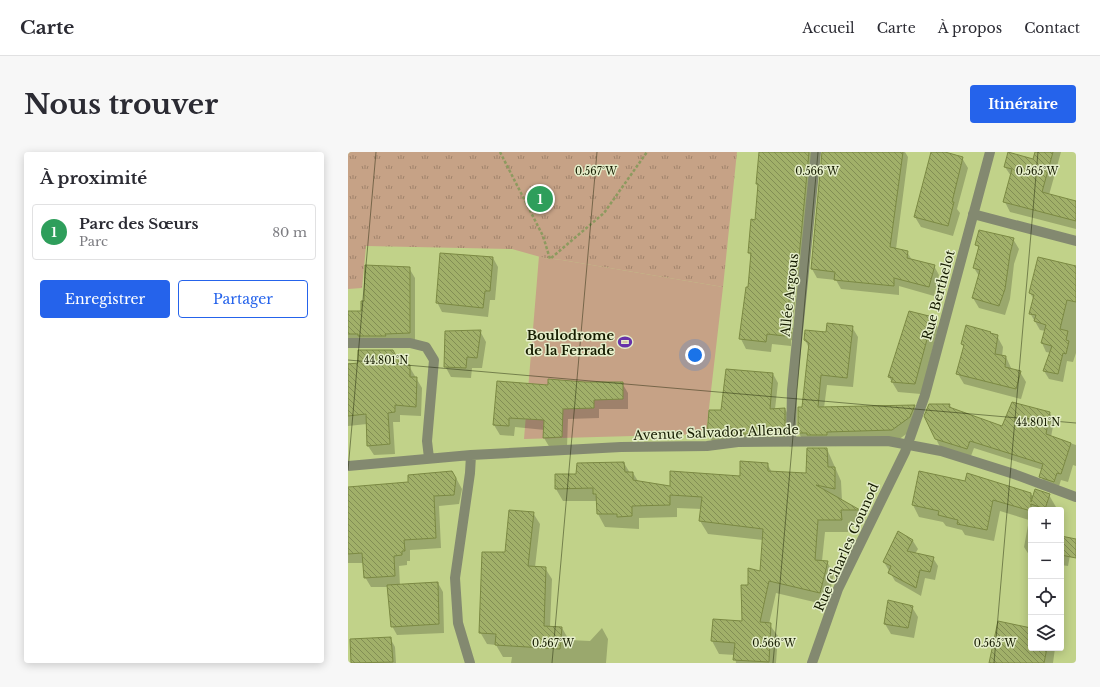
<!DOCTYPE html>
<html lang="fr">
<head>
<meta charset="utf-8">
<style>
  body { margin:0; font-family:"Libre Baskerville",serif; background:#f7f7f7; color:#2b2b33 }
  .controls { position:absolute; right:12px; bottom:12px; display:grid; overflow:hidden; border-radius:4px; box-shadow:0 2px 10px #0003 }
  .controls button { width:36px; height:36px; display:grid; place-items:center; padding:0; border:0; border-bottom:1px solid #e1e1e2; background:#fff; color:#2b2b33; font:20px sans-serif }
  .you { position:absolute; left:347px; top:203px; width:14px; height:14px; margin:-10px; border:3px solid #fff; border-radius:50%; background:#1a73e8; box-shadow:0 0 0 6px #1a73e833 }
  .badge { display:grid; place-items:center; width:26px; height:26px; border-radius:50%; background:#2563eb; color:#fff; font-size:13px; font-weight:700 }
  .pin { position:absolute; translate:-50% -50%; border:2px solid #fff; box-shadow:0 1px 4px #0006 }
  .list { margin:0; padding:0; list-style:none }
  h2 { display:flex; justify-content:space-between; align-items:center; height:52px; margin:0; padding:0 16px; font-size:17px }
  h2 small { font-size:13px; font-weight:400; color:#7c7c81 }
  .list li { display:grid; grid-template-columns:26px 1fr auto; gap:12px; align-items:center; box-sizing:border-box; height:56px; margin:0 8px 8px; padding:0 8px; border:1px solid #e1e1e2; border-radius:4px }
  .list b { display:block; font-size:15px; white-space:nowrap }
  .list p { margin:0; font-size:13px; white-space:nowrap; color:#7c7c81 }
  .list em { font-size:13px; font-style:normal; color:#7c7c81 }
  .actions { display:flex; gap:8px; padding:12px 16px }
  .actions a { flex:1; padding:9px 0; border:1px solid #2563eb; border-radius:4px; text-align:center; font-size:14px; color:#2563eb }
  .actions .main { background:#2563eb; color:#fff }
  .icon { flex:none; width:22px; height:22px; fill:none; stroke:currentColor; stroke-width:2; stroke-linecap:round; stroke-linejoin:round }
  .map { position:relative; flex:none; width:728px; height:511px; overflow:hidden; border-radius:4px }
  header { display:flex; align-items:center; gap:24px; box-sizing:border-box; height:56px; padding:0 20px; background:#fff; border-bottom:1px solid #e1e1e2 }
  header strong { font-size:19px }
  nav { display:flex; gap:22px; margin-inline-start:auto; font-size:14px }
  .intro { display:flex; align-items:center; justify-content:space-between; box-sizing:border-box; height:96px; padding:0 24px }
  h1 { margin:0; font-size:28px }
  .button { padding:10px 18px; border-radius:4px; background:#2563eb; color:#fff; font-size:14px; font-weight:700 }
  main { display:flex; gap:24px; padding:0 24px }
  aside { flex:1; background:#fff; border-radius:4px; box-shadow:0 2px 10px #0003 }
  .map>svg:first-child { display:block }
  .park { fill:url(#park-tufts) }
  .pitch { fill:#c6a286 }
  .shadow { fill:#0003; fill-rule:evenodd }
  .building { fill:url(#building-back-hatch); stroke:#7b8943 }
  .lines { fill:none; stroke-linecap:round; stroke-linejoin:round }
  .path { stroke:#8d9a5f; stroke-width:2.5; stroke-dasharray:3 2; stroke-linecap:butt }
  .minor { stroke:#838970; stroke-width:10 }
  .ticks { fill:none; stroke:#161c01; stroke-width:1; stroke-opacity:0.45 }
  .labels { text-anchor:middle; stroke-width:3; stroke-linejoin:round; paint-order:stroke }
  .street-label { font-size:13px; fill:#161c01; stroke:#e5eeca }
  .poi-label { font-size:13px; font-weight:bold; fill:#161c01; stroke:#e5eeca; text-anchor:end }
  .ticks-label { font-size:10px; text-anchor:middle; fill:#161c01; stroke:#e5eeca; stroke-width:3; stroke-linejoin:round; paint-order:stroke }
</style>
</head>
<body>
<header>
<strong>Carte</strong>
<nav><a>Accueil</a><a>Carte</a><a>À propos</a><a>Contact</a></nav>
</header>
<div class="intro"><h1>Nous trouver</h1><a class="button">Itinéraire</a></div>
<main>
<aside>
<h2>À proximité<small></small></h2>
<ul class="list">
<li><span class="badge" style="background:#2e9e5b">1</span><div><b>Parc des Sœurs</b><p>Parc</p></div><em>80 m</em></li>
</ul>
<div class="actions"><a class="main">Enregistrer</a><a>Partager</a></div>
</aside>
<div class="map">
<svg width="728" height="511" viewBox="0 0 728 511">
  <defs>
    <pattern id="park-tufts" width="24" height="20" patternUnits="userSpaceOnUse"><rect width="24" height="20" fill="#c6a286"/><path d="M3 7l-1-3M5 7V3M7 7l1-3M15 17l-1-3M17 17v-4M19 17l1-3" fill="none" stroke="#a0836b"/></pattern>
    <pattern id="building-back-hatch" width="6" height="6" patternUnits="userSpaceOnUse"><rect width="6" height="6" fill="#a1b069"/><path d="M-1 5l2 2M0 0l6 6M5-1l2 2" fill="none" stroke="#828e54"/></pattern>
  </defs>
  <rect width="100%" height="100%" fill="#c1d289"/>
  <path class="park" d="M0,0H389L375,135L214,108L196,106L164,97L18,94L14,136L0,137Z"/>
  <path class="pitch" d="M191,104L196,106L214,108L375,135L358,282L176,287Z"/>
  <path class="shadow" d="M412,0H467L455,126L450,125L444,179L449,187V191L443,188V194L424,192L423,200L398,197L393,187L404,106L401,101L408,69ZM433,177L442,180V182Z
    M475,0H557L560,5L548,97L559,100L564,108L586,114L591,123L586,144L551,134V143L493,137L488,128L469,126L464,117Z
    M585,0H593L614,6L620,16L609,57L612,61L605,84L573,75L567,65Z
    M688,0H713L701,43L728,50V77L662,60L657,50L663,24L657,15L686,8Z
    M665,87L671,97L666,112L662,147L657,163L631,156L625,146L631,124L626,116L631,98L629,93Z
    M145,106L150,115L147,148H142L140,165L94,160L89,150Z
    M728,115V201L725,210L719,209L715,230L701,227L696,219L703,201L698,200L694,191L697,179L692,178L682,161L686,148L682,141Z
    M61,116L67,126V191H0V160H14L17,150Z
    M584,166L590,176L573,242L550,240L541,225Z
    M504,175L510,185L505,235L479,233L476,256L566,254L572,263L568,275L550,288L456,291L451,281L455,256L461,196L457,188Z
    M132,179L138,190L134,216H124L123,226L103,225L97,214Z
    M642,180L649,184L655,195L654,205H658L664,218L672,220L678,230L673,247L616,232L610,222L616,197L614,192Z
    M0,211L61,214L74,236L73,264L52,263V270H45L47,302L26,303L20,294L19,272L0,274Z
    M425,222L430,231L427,257H437L442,266L441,290L365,291L360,282L374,259Z
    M237,231H274L280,241V257H251V266L220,267L219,295L202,296L196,286L197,278L167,275L166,284L152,283L146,273L200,234Z
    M602,253L604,257L655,275L702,261L706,269L703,285L728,293V314L725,313L720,330L713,328L710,337L697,332L693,324L695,318L626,296L623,304L592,295L588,287Z
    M479,297L493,329L494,349L512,359L518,370L500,371V380H477L474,409L479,410L486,422L479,453L428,441L421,472L430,484L428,511H388L387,503L371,502L364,489L395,470L401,434L413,420L415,388L360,382L352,369L354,357L329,356V365L291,366V377L257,375L250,362L249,349H215L208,337L229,322L276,311L282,321H285L290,329L323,335L393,325L419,312L424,320L459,322Z
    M572,320L618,330L620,322L686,344L701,343L708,355L707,358H683V406L676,395L681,368L652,359L646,389L617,383L614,378L598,374L595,370L571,365L565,353Z
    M108,326L114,337L111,352L91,354L93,396L62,398V409H59V413L51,414L52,434L90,431L95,440L96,481L49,483L44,474L40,435H23L17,425L16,411H0V336Z
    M185,361L192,372L187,415L197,416L204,427L202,475L214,476L221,488L242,489L254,476L260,487L258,511H163L164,505H155L148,493L139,492L132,480L158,401Z
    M551,381L565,389L570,397L567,402L585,406L590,414L587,428L577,426L573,444L547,429L536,410Z
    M713,385L723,398L720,414L713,413Z
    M564,455L570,465L566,486L543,482L537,472Z
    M683,477V496H707L705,511H642Z
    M42,486L47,495L48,511H4Z"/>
  <path class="building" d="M411,0H461L450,116L444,115L442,140L438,176H444L443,182L438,179L437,184L419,182L418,190L391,187L398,135H400L403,101H400L403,67L407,68L410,32H408Z
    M474,0H555L542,95L560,99L559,106L587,113L581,135L546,126V134L486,128L487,120L463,117Z
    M583,0H597L615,5L604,50H606L600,74L566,65Z
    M660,0L685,7L687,0H705L694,40L728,49V69L655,50L664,17L656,15Z
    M631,78L666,86L662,102L657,137L651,154L624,146L632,118L625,116L631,94L627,93Z
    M92,101L145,105L142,139H137L135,156L88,151Z
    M690,105L728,114V150L719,148L712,177L720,179L718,188L721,189L718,202L715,201L710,222L695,219L704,194L693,191L698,173L686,169L688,163L681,162L686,143L681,141Z
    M17,113L62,115V181L37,182L38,184H10V182H0V159H13V149H16Z
    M561,159L585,165L567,232L543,230L545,226L540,225Z
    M479,171L505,174L499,226L473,223L470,255L567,253L562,265L544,278L479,280V283H459V281H450V255H454L461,191L456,188L457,178L478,180Z
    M618,173L643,180L642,181L650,183L647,202L658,204L657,215L673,219L668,237L608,222L616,193L613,192Z
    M133,178L129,206L119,205L118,216L96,215L97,179Z
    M10,198H45L52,212L62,213V225H69L68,255L47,253V260L40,261L42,292L19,294L18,262L0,264V212L10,211Z
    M378,217L425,221L422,257L437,256V281L359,283L361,258H373Z
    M200,227L237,230H275V247L246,248V256L215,257L214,285L195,286L196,268L161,266V274L145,273L149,229L200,233Z
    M664,250L702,260L698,282L723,291L713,322L709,321L706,330L691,325L695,312L622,289L619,297L587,287L576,264L581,252H602L601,255L654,274Z
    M459,296H479L480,315H487V337L468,333L512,358H493L494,368H470L467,408L480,409L472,441L421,429L412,470L423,471L421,510L385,508L387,491L363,489L365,467L394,469L393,433H400V416L412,419L415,377L351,369L354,345L322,343V353L284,354V364L269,365V362H249L248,342H245V336L207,337V322H228L229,311L276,310L277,320H285V328L322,334V319L392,324V309L420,311V319L458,321Z
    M104,319L108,326L106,343L86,344L88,386L56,388L57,399H54V403L46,404L47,424L16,426L14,401L0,402V335L60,330V323Z
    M571,319L617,329L619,321L683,341V350L687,337L702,342L697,357L683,352V359L645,348L639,378L609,372L610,368L590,363L591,359L564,353Z
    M161,358L186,360L180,414L198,415L196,474L214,475L212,497L147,493L148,482L131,481L134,400H157Z
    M550,379L565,388L559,399L586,405L582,420L572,418L568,436L540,421L543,414L535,410Z
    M713,384L728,387V406L713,403Z
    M90,430L91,472L43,475L39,433Z
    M540,448L565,454L560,476L536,472Z
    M650,469L683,476V496H699L696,511H641Z
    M43,485L45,510L3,511L2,487Z"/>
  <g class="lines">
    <path class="path" d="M152,0L195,84L202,107L256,61L299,0"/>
    <path class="minor" d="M625,62L728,89
      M0,191H62L78,195L86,208L79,289L81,306
      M443,290L444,238L468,0
      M0,314L123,303L273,295L359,294L390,290L540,289L593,299L666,322L728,345
      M122,511L110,471L107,426L122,321L123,303
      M464,511L490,437L557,300L577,243L642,0"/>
  </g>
  <path class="ticks" d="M0,208L728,271M0,318L28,0M204,511L249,0M425,511L470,0M646,511L690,0"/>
  <defs>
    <symbol id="stadium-bare" viewBox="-9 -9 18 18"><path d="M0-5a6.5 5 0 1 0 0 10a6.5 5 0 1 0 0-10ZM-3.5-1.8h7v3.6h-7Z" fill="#6632a9" stroke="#e5eeca" stroke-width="2.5" paint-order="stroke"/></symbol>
  </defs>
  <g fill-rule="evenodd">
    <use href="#stadium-bare" x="267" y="180" width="20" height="20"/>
  </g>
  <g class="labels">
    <g class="street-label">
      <text transform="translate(441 143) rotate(-84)" y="5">Allée Argous</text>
      <text transform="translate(590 143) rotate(-75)" y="5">Rue Berthelot</text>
      <text transform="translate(368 280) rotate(-2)" y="5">Avenue Salvador Allende</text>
      <text transform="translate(498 395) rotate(-66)" y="5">Rue Charles Gounod</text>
    </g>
    <g class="poi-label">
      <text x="266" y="188">Boulodrome<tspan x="266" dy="15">de la Ferrade</tspan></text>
    </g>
  </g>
  <g class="ticks-label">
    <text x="248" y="23">0.567°W</text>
    <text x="469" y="23">0.566°W</text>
    <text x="689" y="23">0.565°W</text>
    <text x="38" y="212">44.801°N</text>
    <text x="690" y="274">44.801°N</text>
    <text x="205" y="495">0.567°W</text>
    <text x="426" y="495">0.566°W</text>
    <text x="647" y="495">0.565°W</text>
  </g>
</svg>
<div class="controls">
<button>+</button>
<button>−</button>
<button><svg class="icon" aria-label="locate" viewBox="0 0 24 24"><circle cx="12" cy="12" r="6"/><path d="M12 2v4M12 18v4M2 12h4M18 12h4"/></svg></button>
<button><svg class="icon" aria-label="layers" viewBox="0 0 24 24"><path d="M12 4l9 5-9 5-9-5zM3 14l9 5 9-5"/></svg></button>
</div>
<div class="you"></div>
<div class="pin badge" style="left:192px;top:47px;background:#2e9e5b">1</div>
</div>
</main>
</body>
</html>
